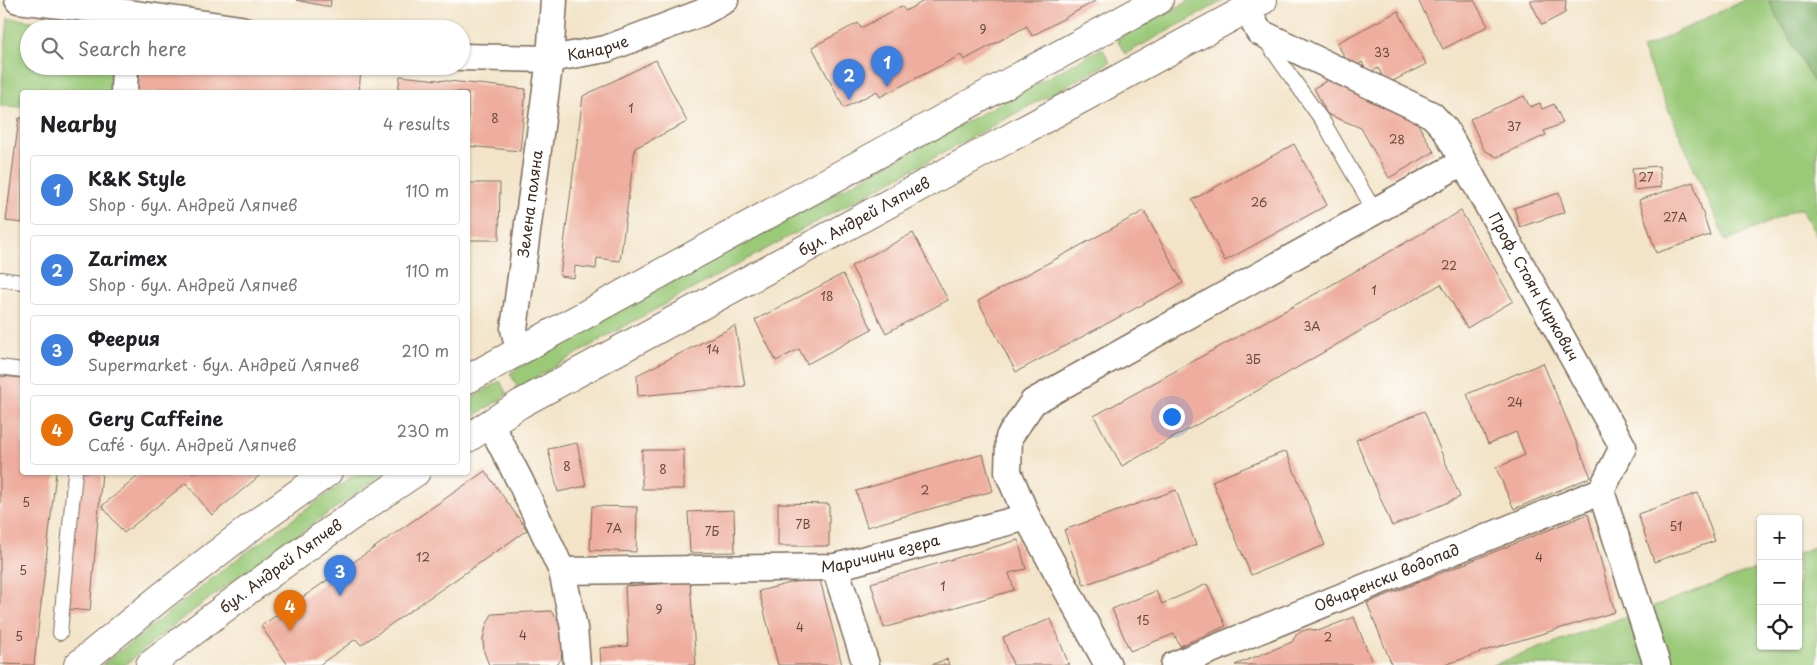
<!DOCTYPE html>
<html lang="en">
<head>
<meta charset="utf-8">
<style>
  body { margin:0; font-family:"Playpen Sans",sans-serif; background:#f2f2f2; color:#202124 }
  .controls { position:absolute; right:15px; bottom:15px; display:grid; overflow:hidden; border-radius:5px; box-shadow:0 1px 4px #0004 }
  .controls button { width:45px; height:45px; display:grid; place-items:center; padding:0; border:0; border-bottom:1px solid #e0e0e0; background:#fff; color:#202124; font:25px sans-serif }
  .you { position:absolute; left:1171px; top:416px; width:18px; height:18px; margin:-12px; border:4px solid #fff; border-radius:50%; background:#1a73e8; box-shadow:0 0 0 8px #1a73e833 }
  .badge { display:grid; place-items:center; width:32px; height:32px; border-radius:50%; background:#1f6fb2; color:#fff; font-size:16px; font-weight:700 }
  .pin { position:absolute; translate:-50% -41px; filter:drop-shadow(0 1px 2px #0008) }
  .pin::after { content:''; position:absolute; top:26px; width:18px; height:15px; background:inherit; clip-path:polygon(0 0,100% 0,50% 100%) }
  .list { margin:0; padding:0; list-style:none }
  h2 { display:flex; justify-content:space-between; align-items:center; height:65px; margin:0; padding:0 20px; font-size:21px }
  h2 small { font-size:16px; font-weight:400; color:#757577 }
  .list li { display:grid; grid-template-columns:32px 1fr auto; gap:15px; align-items:center; box-sizing:border-box; height:70px; margin:0 10px 10px; padding:0 10px; border:1px solid #e0e0e0; border-radius:5px }
  .list b { display:block; font-size:19px; white-space:nowrap }
  .list p { margin:0; font-size:16px; white-space:nowrap; color:#757577 }
  .list em { font-size:16px; font-style:normal; color:#757577 }
  .icon { flex:none; width:28px; height:28px; fill:none; stroke:currentColor; stroke-width:2; stroke-linecap:round; stroke-linejoin:round }
  .map { position:relative; flex:none; width:1817px; height:665px; overflow:hidden }
  .search { position:absolute; background:#fff; box-shadow:0 1px 4px #0004; left:20px; top:20px; width:450px; height:55px; display:flex; align-items:center; gap:12px; box-sizing:border-box; padding:0 18px; border-radius:28px; color:#757577; font-size:19px }
  .panel { position:absolute; background:#fff; box-shadow:0 1px 4px #0004; left:20px; top:90px; width:450px; height:385px; border-radius:5px }
  .map>svg:first-child { display:block }
  .green { fill:#9ac978; stroke:#6a7a4b }
  .forest { fill:#7bad68; stroke:#5b6c43 }
  .building { fill:#eead9e }
  .lines { fill:none; stroke-linecap:round; stroke-linejoin:round }
  .lane-casing { stroke:#7b6b5a; stroke-width:16 }
  .street-casing { stroke:#7b6b5a; stroke-width:29 }
  .secondary-casing { stroke:#7b6b5a; stroke-width:30 }
  .lane { stroke:#fff; stroke-width:14 }
  .street { stroke:#fff; stroke-width:26 }
  .secondary { stroke:#fff; stroke-width:28 }
  .labels { text-anchor:middle; stroke-width:4; stroke-linejoin:round; paint-order:stroke }
  .number-label { font-size:12px; fill:#684b3e }
  .street-label { font-size:15px; fill:#3b2a1e; stroke:#fdfcf7 }
</style>
</head>
<body>
<div class="map">
<svg width="1817" height="665" viewBox="0 0 1817 665">
  <rect width="100%" height="100%" fill="#fdfcf7"/>
  <filter id="ink" filterUnits="userSpaceOnUse"><feTurbulence type="fractalNoise" baseFrequency=".02" numOctaves="2"/><feDisplacementMap in="SourceGraphic" scale="10" xChannelSelector="R" yChannelSelector="G"/><feConvolveMatrix kernelMatrix="1 2 1 2 8 2 1 2 1" color-interpolation-filters="sRGB"/></filter>
  <filter id="wash" filterUnits="userSpaceOnUse"><feTurbulence type="fractalNoise" baseFrequency=".0096" numOctaves="4" result="noise"/><feDisplacementMap in="SourceGraphic" scale="20" xChannelSelector="R" yChannelSelector="G"/><feGaussianBlur stdDeviation="1.12" result="paint"/><feColorMatrix in="noise" values="0 0 0 0 0 0 0 0 0 0 0 0 0 0 0 0 0 1.4 0 .05"/><feComposite in="paint" operator="in"/></filter>
  <g filter="url(#wash)">
    <rect width="100%" height="100%" fill="#f3e4c9"/>
    <path class="green" d="M1191,0H1225L1125,54L1117,39Z
      M1744,0H1768L1817,88V237L1801,208L1726,241L1642,49Z
      M8,18L96,29H29V66H118L116,92H22V107L0,106Z
      M1102,48L1110,62L621,328L518,388L510,373L620,310Z
      M500,381L507,395L468,420V401Z
      M357,473H385L241,575L178,622L125,665H102L232,563Z
      M1817,546V665H1493L1761,567V646H1798V553Z"/>
    <path class="forest" d="M1768,0H1817V88Z"/>
    <g id="blocks">
      <path class="building" d="M296,0H331L330,7Z
        M926,0H1097L1032,36L1027,26L964,60L961,55L880,97L877,91L844,108L812,47L858,23L861,28L902,6L905,11Z
        M1418,0H1474L1488,26L1443,49Z
        M1530,0H1566L1565,13L1542,25Z
        M1398,11L1426,64L1387,84L1378,68L1368,74L1362,62L1351,69L1337,43Z
        M656,60L687,122L635,148L620,261L597,258L596,269L575,266L574,278L560,276L583,96Z
        M141,66H336L361,69L359,92H137Z
        M400,76L526,89L520,151L468,146V92H398Z
        M1332,78L1415,119L1434,152L1389,178L1361,128L1327,114L1314,88Z
        M1524,96L1530,107L1540,103L1542,109L1554,104L1563,123L1544,131L1546,135L1497,157L1484,150L1470,119Z
        M19,118H22V223L6,221Z
        M1294,144L1327,205L1225,261L1192,200Z
        M1659,166L1661,187L1634,190L1632,168Z
        M1693,182L1710,235L1656,253L1639,200Z
        M468,183H500L499,240H468Z
        M1559,193L1565,212L1520,227L1514,208Z
        M1144,211L1183,283L1016,372L978,301Z
        M1461,211L1513,301L1467,328L1441,284L1236,403L1122,466L1094,416L1326,288Z
        M913,233L948,300L886,333L851,266Z
        M843,274L872,329L807,364L799,349L776,361L755,320Z
        M735,326L745,386L638,396L637,375Z
        M1543,363L1591,477L1514,509L1496,468L1525,455L1516,432L1488,444L1467,394Z
        M0,376L22,378V472H56L34,665L0,664Z
        M1424,411L1460,497L1392,526L1356,440Z
        M577,443L586,486L558,492L548,449Z
        M642,450H684V489H642Z
        M1286,451L1325,545L1251,575L1212,481Z
        M983,454L993,491L867,527L856,491Z
        M485,471L527,530L361,645L356,639L319,665H288L261,626Z
        M80,472H102L90,611L68,609Z
        M143,472H264L212,515L186,483L124,533L102,506Z
        M1176,490L1196,545L1084,585L1064,530Z
        M1698,493L1715,541L1654,562L1638,514Z
        M778,503L829,504V546H778Z
        M592,506L637,507L636,552L590,550Z
        M734,510L735,552L690,553L688,512Z
        M1588,514L1615,612L1484,651L1445,665H1392L1367,603Z
        M1018,540L1026,569L1009,573L1014,590L884,628L871,583Z
        M819,576L842,665H778L759,591Z
        M690,582L696,665H601L600,648L628,646L625,586Z
        M1207,584L1226,626L1180,646L1174,634L1130,651L1112,609L1156,591L1162,604Z
        M551,611L558,621L563,634V646L561,659L557,665H489L484,652L483,639L486,626L492,614Z
        M1354,617L1373,665H1235L1292,642L1296,635L1302,631L1310,629L1318,631Z
        M1051,619L1069,665H1013L1003,637Z
        M947,659L949,665H931Z"/>
    </g>
  </g>
  <g filter="url(#ink)">
    <use href="#blocks" fill-opacity="0" stroke="#7b6b5a" stroke-width="1"/>
    <g class="lines">
      <defs>
        <path id="lane" d="M1265,40L1324,123L1375,212
          M0,279L22,282
          M0,367L22,370
          M60,633L75,472"/>
        <g id="street">
          <path d="M18,0L127,13L241,29"/>
          <path id="s1" d="M1247,9L1259,32L1432,115L1445,129L1623,447L1601,491L1657,665"/>
          <path id="s2" d="M461,57L550,59L606,49L701,13L725,0"/>
          <path d="M124,92L125,66"/>
          <path id="s3" d="M519,350L514,329L550,59L554,0"/>
          <path d="M490,423L521,483L562,571L574,628L577,665"/>
          <path d="M835,567L866,665"/>
          <path id="s4" d="M562,571L835,567L1027,517"/>
          <path d="M1108,665L1027,517L1008,472L1009,437L1033,402L1463,162"/>
          <path id="s5" d="M1174,665L1601,491"/>
        </g>
        <g id="secondary">
          <path d="M468,379L1159,0"/>
          <path id="s6" d="M468,438L520,404L1263,0"/>
          <path d="M78,665L161,597L255,524L328,472"/>
          <path id="s7" d="M150,665C236,598 324,533 416,472"/>
        </g>
      </defs>
      <use href="#lane" class="lane-casing"/>
      <use href="#street" class="street-casing"/>
      <use href="#secondary" class="secondary-casing"/>
      <use href="#lane" class="lane"/>
      <use href="#street" class="street"/>
      <use href="#secondary" class="secondary"/>
    </g>
  </g>
  <g class="labels">
    <g class="number-label">
      <text x="983" y="34">9</text>
      <text x="1382" y="57">33</text>
      <text x="631" y="113">1</text>
      <text x="495" y="123">8</text>
      <text x="1514" y="131">37</text>
      <text x="1397" y="144">28</text>
      <text x="1646" y="182">27</text>
      <text x="1259" y="207">26</text>
      <text x="1675" y="222">27А</text>
      <text x="1449" y="270">22</text>
      <text x="1374" y="295">1</text>
      <text x="827" y="301">18</text>
      <text x="1312" y="331">3А</text>
      <text x="713" y="354">14</text>
      <text x="1253" y="364">3Б</text>
      <text x="1515" y="407">24</text>
      <text x="567" y="471">8</text>
      <text x="663" y="474">8</text>
      <text x="925" y="495">2</text>
      <text x="26" y="507">5</text>
      <text x="803" y="529">7В</text>
      <text x="1676" y="531">51</text>
      <text x="614" y="533">7А</text>
      <text x="712" y="536">7Б</text>
      <text x="423" y="562">12</text>
      <text x="1539" y="562">4</text>
      <text x="23" y="575">5</text>
      <text x="943" y="591">1</text>
      <text x="659" y="614">9</text>
      <text x="1143" y="625">15</text>
      <text x="800" y="632">4</text>
      <text x="523" y="640">4</text>
      <text x="19" y="641">5</text>
      <text x="1328" y="642">2</text>
    </g>
    <g class="street-label">
      <text dy="5" stroke="none"><textPath href="#s2" startOffset="138">Канарче</textPath></text>
      <text dy="5" stroke="none"><textPath href="#s3" startOffset="148">Зелена поляна</textPath></text>
      <text dy="5" stroke="none"><textPath href="#s6" startOffset="454">бул. Андрей Ляпчев</textPath></text>
      <text dy="5" stroke="none"><textPath href="#s1" startOffset="418">Проф. Стоян Киркович</textPath></text>
      <text dy="5" stroke="none"><textPath href="#s4" startOffset="320">Маричини езера</textPath></text>
      <text dy="5" stroke="none"><textPath href="#s7" startOffset="164">бул. Андрей Ляпчев</textPath></text>
      <text dy="5" stroke="none"><textPath href="#s5" startOffset="230">Овчаренски водопад</textPath></text>
    </g>
  </g>
</svg>
<div class="controls">
<button>+</button>
<button>−</button>
<button><svg class="icon" aria-label="locate" viewBox="0 0 24 24"><circle cx="12" cy="12" r="6"/><path d="M12 2v4M12 18v4M2 12h4M18 12h4"/></svg></button>
</div>
<div class="you"></div>
<div class="pin badge" style="left:887px;top:87px;background:#3f7fe0">1</div>
<div class="pin badge" style="left:849px;top:100px;background:#3f7fe0">2</div>
<div class="pin badge" style="left:340px;top:596px;background:#3f7fe0">3</div>
<div class="pin badge" style="left:290px;top:631px;background:#e8710a">4</div>
<div class="search"><svg class="icon" aria-label="search" viewBox="0 0 24 24"><circle cx="10" cy="10" r="6"/><path d="M15 15l6 6"/></svg>Search here</div>
<section class="panel">
<h2>Nearby<small>4 results</small></h2>
<ul class="list">
<li><span class="badge" style="background:#3f7fe0">1</span><div><b>K&amp;K Style</b><p>Shop · бул. Андрей Ляпчев</p></div><em>110 m</em></li>
<li><span class="badge" style="background:#3f7fe0">2</span><div><b>Zarimex</b><p>Shop · бул. Андрей Ляпчев</p></div><em>110 m</em></li>
<li><span class="badge" style="background:#3f7fe0">3</span><div><b>Феерия</b><p>Supermarket · бул. Андрей Ляпчев</p></div><em>210 m</em></li>
<li><span class="badge" style="background:#e8710a">4</span><div><b>Gery Caffeine</b><p>Café · бул. Андрей Ляпчев</p></div><em>230 m</em></li>
</ul>
</section>
</div>
</body>
</html>
